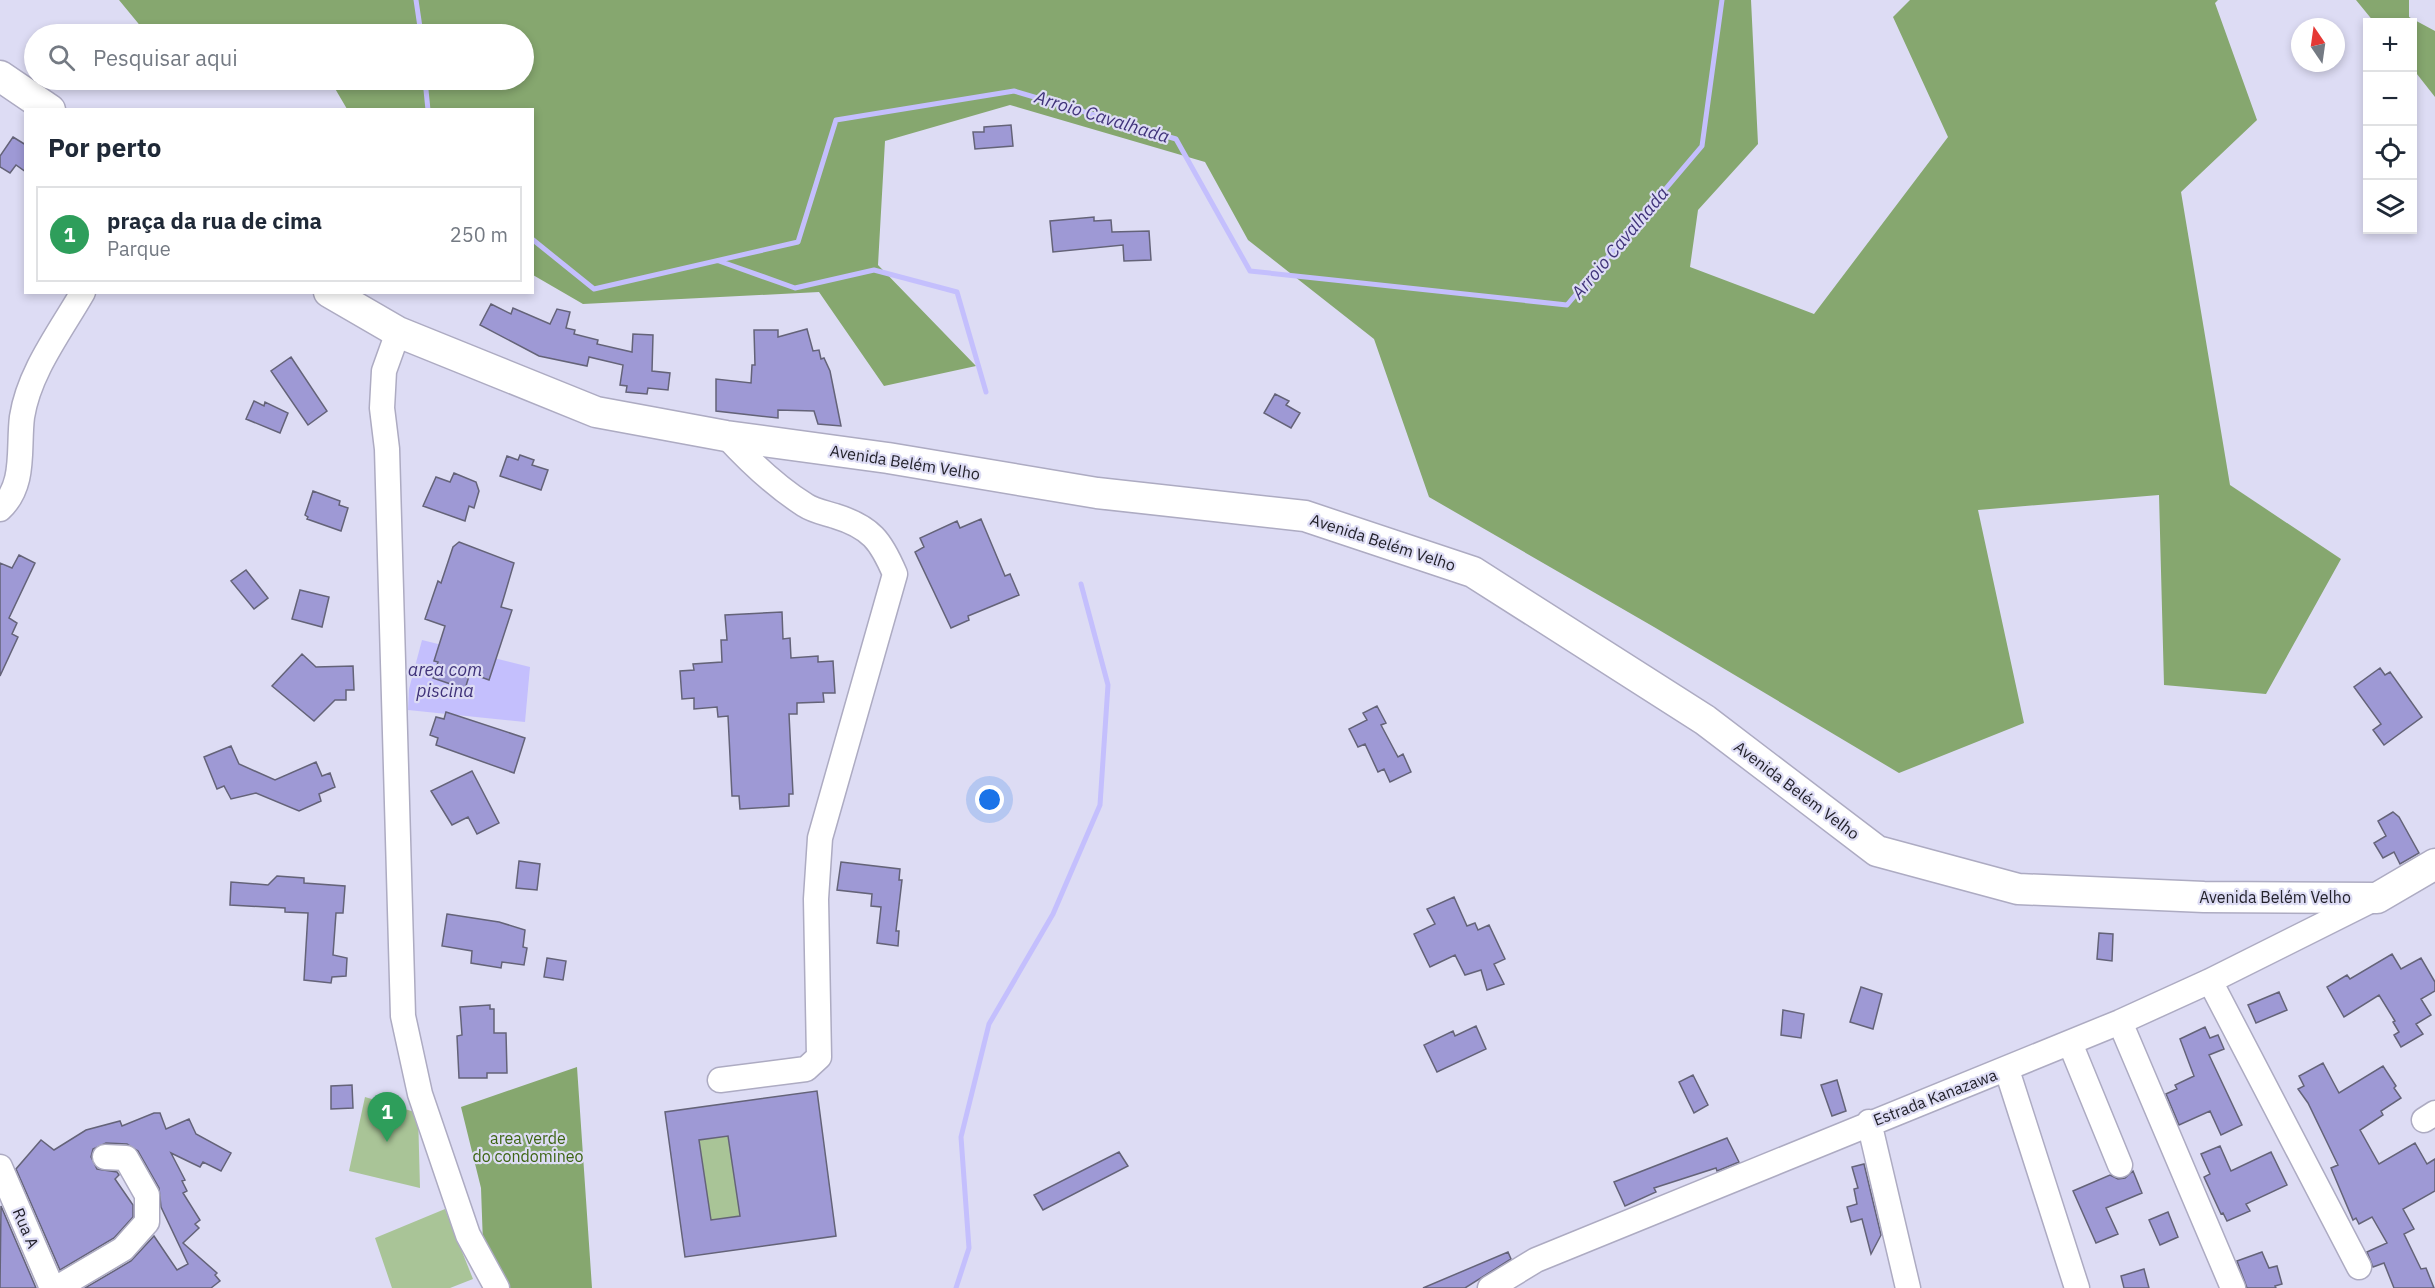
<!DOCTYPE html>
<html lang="pt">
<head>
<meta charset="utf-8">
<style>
  body { margin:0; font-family:"IBM Plex Sans",sans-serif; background:#f6f6f7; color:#1f2937 }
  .controls { position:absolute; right:18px; top:18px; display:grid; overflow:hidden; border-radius:0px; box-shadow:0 3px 9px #0003 }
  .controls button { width:54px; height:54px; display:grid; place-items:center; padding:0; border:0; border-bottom:2px solid #e0e1e3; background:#fff; color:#1f2937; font:30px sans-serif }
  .compass { position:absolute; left:2291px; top:18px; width:54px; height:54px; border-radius:50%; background:#fff; box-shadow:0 3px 9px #0003; rotate:347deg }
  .you { position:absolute; left:990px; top:800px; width:21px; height:21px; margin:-15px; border:4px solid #fff; border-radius:50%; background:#1a73e8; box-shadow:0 0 0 9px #1a73e833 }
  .badge { display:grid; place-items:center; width:39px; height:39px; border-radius:50%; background:#b45309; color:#fff; font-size:20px; font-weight:700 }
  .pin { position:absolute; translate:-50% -50px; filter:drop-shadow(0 2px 3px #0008) }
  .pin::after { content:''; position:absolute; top:32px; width:21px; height:18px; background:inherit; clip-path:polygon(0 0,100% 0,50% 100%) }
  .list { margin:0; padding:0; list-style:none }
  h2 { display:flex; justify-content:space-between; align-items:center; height:78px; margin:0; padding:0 24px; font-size:26px }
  h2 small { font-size:20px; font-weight:400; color:#747a83 }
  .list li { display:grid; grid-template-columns:39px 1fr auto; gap:18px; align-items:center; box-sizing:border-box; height:96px; margin:0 12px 12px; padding:0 12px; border:2px solid #e0e1e3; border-radius:0px }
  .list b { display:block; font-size:22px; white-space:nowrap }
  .list p { margin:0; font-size:20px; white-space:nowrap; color:#747a83 }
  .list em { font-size:20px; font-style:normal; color:#747a83 }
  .icon { flex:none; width:33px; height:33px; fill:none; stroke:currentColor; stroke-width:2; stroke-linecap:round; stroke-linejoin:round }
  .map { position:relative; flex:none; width:2435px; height:1288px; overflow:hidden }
  .search { position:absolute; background:#fff; box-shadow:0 3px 9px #0003; left:24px; top:24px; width:510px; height:66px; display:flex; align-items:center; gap:15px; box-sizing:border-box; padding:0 21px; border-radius:33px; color:#747a83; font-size:22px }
  .panel { position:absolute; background:#fff; box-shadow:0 3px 9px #0003; left:24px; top:108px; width:510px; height:186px; border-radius:0px }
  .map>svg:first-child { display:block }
  .green { fill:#a9c497 }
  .forest { fill:#86a76f }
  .water { fill:#c4bffd }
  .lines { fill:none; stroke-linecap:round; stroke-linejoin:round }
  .stream { stroke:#c4bffd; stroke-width:5 }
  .building { fill:#9e99d5; stroke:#646378; stroke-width:1.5; fill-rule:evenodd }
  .minor-casing { stroke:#adabc2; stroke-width:27 }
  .major-casing { stroke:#adabc2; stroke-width:33 }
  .minor { stroke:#fff; stroke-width:24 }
  .major { stroke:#fff; stroke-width:30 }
  .labels { text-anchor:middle; stroke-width:4.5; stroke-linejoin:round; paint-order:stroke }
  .street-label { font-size:16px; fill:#23222b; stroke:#dddcf4 }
  .park-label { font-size:16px; fill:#3d6514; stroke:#dddcf4 }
  .water-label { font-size:18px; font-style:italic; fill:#40337a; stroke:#dddcf4 }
</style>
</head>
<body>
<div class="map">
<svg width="2435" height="1288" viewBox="0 0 2435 1288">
  <rect width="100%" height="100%" fill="#dddcf4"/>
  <path class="green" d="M365,1097L418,1113L420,1188L349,1171Z
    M728,1136L740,1216L711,1220L699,1140Z
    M445,1209L473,1279L450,1288H392L375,1238Z"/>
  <path class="forest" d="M119,0H1751L1758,144L1698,210L1690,267L1814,314L1948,137L1893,17L1910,0H2218L2215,3L2257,120L2181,192L2230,485L2341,559L2266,694L2164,685L2159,495L1978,510L2024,723L1899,773L1654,627L1429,497L1374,339L1248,240L1205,162L1010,105L885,141L878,265L976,366L884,386L819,292L583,304L533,275L532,110L347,109L330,80H524V34H147Z
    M2356,0H2409V17L2435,31V97L2413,69L2412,22H2374Z
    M577,1067L592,1288H490L483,1244L481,1188L461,1107Z"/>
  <path class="water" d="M422,640L530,667L525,722L408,710L409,689Z"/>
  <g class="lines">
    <path class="stream" d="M416,0L421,34
      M425,80L428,110
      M532,239L594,289L798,242L836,120L1014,91L1176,139L1250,271L1567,305L1702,146L1722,0
      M719,261L795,288L874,270L957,292L986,392
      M956,1288L969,1248L961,1137L989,1024L1053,914L1100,805L1108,685L1081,584"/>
  </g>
  <path class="building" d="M1011,125L1013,146L975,149L973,132H984V127Z
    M13,137L26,145V172L16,165L10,173L0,167V156Z
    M1094,217V221L1111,220L1112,232L1149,231L1151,260L1124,261L1123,245L1053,252L1050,221Z
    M491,304L511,314L513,308L550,324L557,309L570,312L566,328L575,330L574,334L598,340L597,344L632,352L633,334L653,335L652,371L670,373L668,390L648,388L647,394L626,392L627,386L620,385L623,365L589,357L587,366L539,356L480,325Z
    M807,329L813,351L819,350L821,359L824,358L830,371L841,426L818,424L814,411L778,410V418L716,411V379L751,383L752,365H755L754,330H778V337Z
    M291,357L327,411L308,425L271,371Z
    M1275,394L1289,401L1286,405L1300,413L1291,428L1264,413Z
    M254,401L264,406L265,402L288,413L280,433L246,419Z
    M520,455L534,460L532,465L548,470L541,490L500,476L507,456L518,460Z
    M454,473L476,482L479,491L474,508L469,506L465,521L423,506L436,477L450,482Z
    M313,491L340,501L339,505L348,508L341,531L307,519L308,517L305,515Z
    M981,519L1005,576L1010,574L1019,595L968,616L969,620L951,628L915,552L924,547L920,538L957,521L960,528Z
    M459,542L514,563L501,607L512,610L489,680L470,673L465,689L433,678L438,662L434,661L445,626L425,619L438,581L441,583L453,547Z
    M19,555L35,563L9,618L17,623L12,634L18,637L0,676V563L12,568Z
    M246,570L268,598L254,609L231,581Z
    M300,590L329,597L322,627L292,619Z
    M782,612L783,639L790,638L791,658L818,656V662L833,661L835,693H823L824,702L797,703V714H789L793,794H789V806L740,809L739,796H732L728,716L718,717L717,707L694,709V698L682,699L680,671L694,670L693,664L722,662L721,640H727L725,615Z
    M302,654L316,667L353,666L354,690H346V700H335L314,721L272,686Z
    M2380,668L2385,675L2390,672L2422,717L2384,745L2373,730L2381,724L2354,687Z
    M1377,706L1386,723L1381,725L1398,757L1403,754L1411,772L1390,782L1384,769L1378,772L1365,744L1358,747L1349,729L1367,720L1363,713Z
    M446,712L525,738L514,773L436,745L438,738L430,735L436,717L444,719Z
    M231,746L239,764L275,780L316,762L322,776L330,773L335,787L319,794L321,801L299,811L256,793L231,799L224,786L217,789L204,757Z
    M472,771L499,823L477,834L468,817L452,825L431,791Z
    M2393,812L2399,817L2419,853L2400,864L2394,852L2383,858L2374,843L2386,836L2378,821Z
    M519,861L540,864L537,890L516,888Z
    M841,862L900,869L899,880H902L896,931H899L898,946L877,943L881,907L871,906L872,894L837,890Z
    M277,876L304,878V883L345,886L343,913H336L333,955L347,958L346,976L332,977L331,983L304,980L308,913L285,912V908L230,905L231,882L268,885Z
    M1454,897L1467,926L1475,923L1478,930L1489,925L1505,959L1494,964L1504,984L1487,990L1481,970L1465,975L1455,955L1430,967L1414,934L1435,924L1427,909Z
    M447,914L499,922L525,930L523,947L527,948L524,965L502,962L501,968L471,963L472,951L442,946Z
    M2099,933L2113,934L2112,961L2097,959Z
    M2392,954L2401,969L2421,958L2435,982V991L2421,999L2431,1015L2416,1024L2423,1034L2401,1047L2394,1035L2399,1032L2393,1022L2395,1021L2379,995L2344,1017L2327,987L2347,975L2350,979Z
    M547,958L566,961L563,980L544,977Z
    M1861,987L1882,994L1873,1029L1850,1022Z
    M2279,992L2287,1010L2256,1023L2248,1005Z
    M490,1005V1009H494V1033H506L507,1073H487V1078H459L457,1036L462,1035L460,1007Z
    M1783,1010L1804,1014L1801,1038L1781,1035Z
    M1476,1026L1486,1049L1437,1072L1424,1045L1453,1031L1455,1036Z
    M2205,1027L2210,1038L2218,1035L2224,1049L2209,1055L2242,1125L2221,1135L2210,1111L2179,1125L2166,1094L2177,1089L2175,1085L2194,1076L2180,1039Z
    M2323,1063L2339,1093L2383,1066L2396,1086L2394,1088L2401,1098L2381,1111L2383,1115L2360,1130L2379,1164L2415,1143L2427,1164L2435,1159V1191L2403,1209L2414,1229L2404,1234L2421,1269L2426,1268L2434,1288H2394L2384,1263L2373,1267L2367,1252L2387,1243L2372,1217L2359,1224L2356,1218L2353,1220L2331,1168L2338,1165L2308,1103L2298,1089L2304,1086L2299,1076Z
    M1693,1075L1708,1105L1694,1113L1679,1082Z
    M1837,1080L1846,1111L1832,1116L1821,1085Z
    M352,1085L353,1108L331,1109V1086Z
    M817,1091L836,1236L685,1257L665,1112ZM728,1136L740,1216L711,1220L699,1140Z
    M154,1113H160L166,1129L189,1119L196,1134L231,1153L221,1171L203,1162L200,1167L171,1153L185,1180L182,1181L187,1191L183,1193L200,1220L195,1224L199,1228L183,1243L217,1273L215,1275L220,1281L211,1288H85L131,1261L154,1236L177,1270L188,1264L161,1207L159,1188L138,1151L127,1144L106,1143L93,1149L91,1157L97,1169L117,1172L119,1175L115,1179L133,1205V1217L114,1238L60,1270L16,1169L41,1140L54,1150L86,1130L120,1121L122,1126Z
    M1727,1138L1739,1162L1717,1171L1716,1168L1654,1188L1656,1192L1625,1206L1614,1182Z
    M2220,1146L2231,1171L2271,1152L2287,1185L2246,1204L2250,1211L2227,1221L2223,1213L2221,1214L2204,1177L2210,1174L2201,1154Z
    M1119,1152L1128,1166L1043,1210L1034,1195Z
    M1864,1164L1881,1235L1871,1254L1862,1219L1851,1222L1847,1207L1857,1204L1854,1189L1858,1188L1852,1167Z
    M2133,1171L2142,1193L2106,1208L2118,1234L2096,1243L2073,1191L2110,1175L2118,1179L2125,1178Z
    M1,1206L36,1288H0Z
    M2168,1212L2178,1237L2160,1245L2149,1220Z
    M1508,1252L1511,1259L1465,1288H1423Z
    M2262,1252L2269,1268L2277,1266L2282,1284L2275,1286L2276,1288H2247L2237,1261Z
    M2144,1269L2149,1288H2124L2121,1276Z"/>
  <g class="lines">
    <defs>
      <path id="minor" d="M398,332L384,371L382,408L387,449L403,1016L420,1094L468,1235L497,1288
        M0,509C26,485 18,449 22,417C29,372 60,332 83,292
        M2210,981L2359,1267
        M2120,1022L2233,1288
        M2070,1043L2120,1165
        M2007,1070L2077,1288
        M720,1080L806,1069L819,1057L816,899L820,838L895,574C881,541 871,527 835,516C826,513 814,511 805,505C775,486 750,462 726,436
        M2424,1120L2435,1113
        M1869,1122L1908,1288
        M0,1167L52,1288
        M57,1288L123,1249L147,1222V1195L126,1158L105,1157
        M1490,1288L1536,1260L2120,1022L2210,981L2374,899"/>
      <path id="major" d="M0,76L50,110
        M329,292L398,332L596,412L726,436L888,458L1097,493L1305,516L1473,572L1705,720L1877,851L2018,889L2204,897L2377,898L2435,864"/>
    </defs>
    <use href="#minor" class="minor-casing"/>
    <use href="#major" class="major-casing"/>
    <use href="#minor" class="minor"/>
    <use href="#major" class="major"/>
  </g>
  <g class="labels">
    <g class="street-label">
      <text transform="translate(905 462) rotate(9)" y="6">Avenida Belém Velho</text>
      <text transform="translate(1383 542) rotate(18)" y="6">Avenida Belém Velho</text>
      <text transform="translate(1797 790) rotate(37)" y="6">Avenida Belém Velho</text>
      <text x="2275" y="903">Avenida Belém Velho</text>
      <text transform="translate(1935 1097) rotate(-21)" y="6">Estrada Kanazawa</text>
      <text transform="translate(26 1228) rotate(67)" y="6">Rua A</text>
    </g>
    <g class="park-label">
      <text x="528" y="1144">area verde<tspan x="528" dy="18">do condomineo</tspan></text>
    </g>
    <g class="water-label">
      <text transform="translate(1102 117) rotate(17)" y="6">Arroio Cavalhada</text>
      <text transform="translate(1620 243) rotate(-50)" y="6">Arroio Cavalhada</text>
      <text x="445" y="676">area com<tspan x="445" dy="21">piscina</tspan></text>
    </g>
  </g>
</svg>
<div class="controls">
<button>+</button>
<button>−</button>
<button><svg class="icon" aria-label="locate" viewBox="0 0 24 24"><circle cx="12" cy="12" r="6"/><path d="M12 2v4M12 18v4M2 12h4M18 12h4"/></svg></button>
<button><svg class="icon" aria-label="layers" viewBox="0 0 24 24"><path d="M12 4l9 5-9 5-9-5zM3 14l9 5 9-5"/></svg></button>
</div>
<svg class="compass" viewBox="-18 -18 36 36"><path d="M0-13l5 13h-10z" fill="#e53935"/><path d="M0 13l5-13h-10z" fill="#747a83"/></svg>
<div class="you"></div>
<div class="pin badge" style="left:387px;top:1142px;background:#2e9e5b">1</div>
<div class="search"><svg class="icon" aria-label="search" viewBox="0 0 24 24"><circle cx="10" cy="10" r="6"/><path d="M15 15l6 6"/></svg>Pesquisar aqui</div>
<section class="panel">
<h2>Por perto<small></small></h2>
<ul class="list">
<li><span class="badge" style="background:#2e9e5b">1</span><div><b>praça da rua de cima</b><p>Parque</p></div><em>250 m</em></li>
</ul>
</section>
</div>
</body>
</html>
